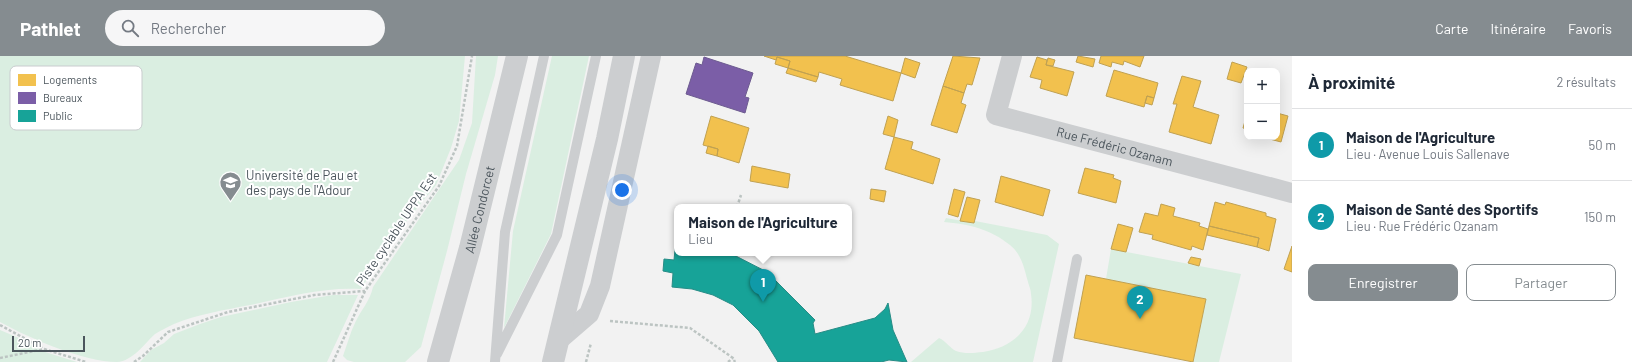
<!DOCTYPE html>
<html lang="fr">
<head>
<meta charset="utf-8">
<style>
  body { margin:0; font-family:Barlow,sans-serif; background:#f6f6f7; color:#1f2937 }
  .controls { position:absolute; right:12px; top:12px; display:grid; overflow:hidden; border-radius:8px; box-shadow:0 4px 16px #0002 }
  .controls button { width:36px; height:36px; display:grid; place-items:center; padding:0; border:0; border-bottom:1px solid #e0e1e3; background:#fff; color:#1f2937; font:20px sans-serif }
  .scale { position:absolute; left:12px; bottom:10px; width:73px; box-sizing:border-box; padding-left:4px; border:2px solid #4b555c; border-top:0; font-size:11px; line-height:14px; white-space:nowrap; color:#4b555c; -webkit-text-stroke:3px #fff; paint-order:stroke }
  .you { position:absolute; left:622px; top:134px; width:14px; height:14px; margin:-10px; border:3px solid #fff; border-radius:50%; background:#1a73e8; box-shadow:0 0 0 6px #1a73e833 }
  .badge { display:grid; place-items:center; width:26px; height:26px; border-radius:50%; background:#858c90; color:#fff; font-size:13px; font-weight:700 }
  .pin { position:absolute; translate:-50% -33px; filter:drop-shadow(0 1px 2px #0008) }
  .pin::after { content:''; position:absolute; top:21px; width:14px; height:12px; background:inherit; clip-path:polygon(0 0,100% 0,50% 100%) }
  .popup { position:absolute; left:674px; top:148px; width:178px; height:52px; box-sizing:border-box; display:grid; place-content:center; border-radius:8px; background:#fff; filter:drop-shadow(0 1px 3px #0005); font-size:13px; white-space:nowrap; color:#747a83 }
  .popup b { font-size:15px; color:#1f2937 }
  .popup::after { content:''; position:absolute; left:50%; top:100%; margin-left:-8px; border:8px solid transparent; border-top-color:#fff }
  .list { margin:0; padding:0; list-style:none }
  h2 { display:flex; justify-content:space-between; align-items:center; height:52px; margin:0; padding:0 16px; font-size:17px }
  h2 small { font-size:13px; font-weight:400; color:#747a83 }
  .list li { display:grid; grid-template-columns:26px 1fr auto; gap:12px; align-items:center; box-sizing:border-box; height:72px; padding:0 16px; border-top:1px solid #e0e1e3 }
  .list b { display:block; font-size:15px; white-space:nowrap }
  .list p { margin:0; font-size:13px; white-space:nowrap; color:#747a83 }
  .list em { font-size:13px; font-style:normal; color:#747a83 }
  .actions { display:flex; gap:8px; padding:12px 16px }
  .actions a { flex:1; padding:9px 0; border:1px solid #858c90; border-radius:8px; text-align:center; font-size:14px; color:#858c90 }
  .actions .main { background:#858c90; color:#fff }
  .icon { flex:none; width:22px; height:22px; fill:none; stroke:currentColor; stroke-width:2; stroke-linecap:round; stroke-linejoin:round }
  .map { position:relative; flex:none; width:1292px; height:306px; overflow:hidden }
  header { display:flex; align-items:center; gap:24px; box-sizing:border-box; height:56px; padding:0 20px; background:#858c90; color:#fff }
  header strong { font-size:19px }
  nav { display:flex; gap:22px; margin-inline-start:auto; font-size:14px }
  .search { width:280px; height:36px; background:#f6f6f7; display:flex; align-items:center; gap:10px; box-sizing:border-box; padding:0 14px; border-radius:22px; color:#747a83; font-size:15px }
  main { display:flex }
  aside { flex:1; background:#fff }
  .map>svg:first-child { display:block }
  .green { fill:#daeee1 }
  .homes { fill:#f2c14e; stroke:#c0a152 }
  .offices { fill:#7b5ea7; stroke:#6d5b90 }
  .public { fill:#17a398; stroke:#278c86 }
  .lines { fill:none; stroke-linecap:round; stroke-linejoin:round }
  .path { stroke:#bcc4c2; stroke-width:2.5; stroke-dasharray:3 2; stroke-linecap:butt }
  .lane { stroke:#ccced0; stroke-width:10 }
  .street { stroke:#ccced0; stroke-width:20 }
  .secondary { stroke:#ccced0; stroke-width:22 }
  .labels { text-anchor:middle; stroke-width:4; stroke-linejoin:round; paint-order:stroke }
  .street-label { font-size:13px; fill:#4b555c; stroke:#fff }
  .poi-label { font-size:13px; fill:#4b555c; stroke:#fff; text-anchor:start }
  .key { fill:#fff; stroke:#c9ccce; stroke-width:1 }
  .key-label { font-size:11px; fill:#4b555c }
</style>
</head>
<body>
<header>
<strong>Pathlet</strong>
<div class="search"><svg class="icon" aria-label="search" viewBox="0 0 24 24"><circle cx="10" cy="10" r="6"/><path d="M15 15l6 6"/></svg>Rechercher</div>
<nav><a>Carte</a><a>Itinéraire</a><a>Favoris</a></nav>
</header>
<main>
<div class="map">
<svg width="1292" height="306" viewBox="0 0 1292 306">
  <rect width="100%" height="100%" fill="#f2f2f2"/>
  <path class="green" d="M0,0H465L459,65L451,92L436,129L392,183L361,233C323,231 287,241 250,249C225,254 198,258 174,268C168,271 161,274 155,278C144,288 133,305 117,306C84,306 29,282 0,266Z
    M476,0H498L495,19L466,118L447,195L421,291L405,306H354L347,304L343,300C347,289 350,277 355,267C361,254 370,245 373,231L459,104L472,67Z
    M552,0H589L551,178L504,272L513,175Z
    M946,162L974,167L975,165L1047,179L1059,188L1033,306H911L939,282C946,285 951,293 956,295C965,298 973,297 983,296C1013,292 1036,271 1031,238C1031,234 1029,230 1028,226C1024,212 1022,199 1010,189C990,173 969,168 944,166Z
    M1111,193L1241,218L1219,306H1193L1206,243L1106,223Z
    M333,239H358L327,306H140L151,294L164,287L174,278L200,268L221,261L291,246Z
    M0,274L26,285L42,295L77,306H0Z"/>
  <path class="homes" d="M764,0H845L901,17L893,45L840,29L842,23L819,16L818,21L788,12L790,5L777,1L776,4Z
    M953,0L980,2L972,29L967,28L964,37L943,30Z
    M1078,0L1095,3L1093,11L1076,6Z
    M1101,0H1144L1140,11L1124,5L1123,9L1112,6L1111,11L1099,7Z
    M777,1L790,5L788,12L775,8Z
    M1037,1L1047,4L1046,9L1074,16L1067,40L1040,32L1042,24L1030,21Z
    M905,2L920,7L915,22L901,17Z
    M1048,2L1055,4L1053,10L1046,9Z
    M1232,6L1247,11L1241,27L1227,23Z
    M788,12L818,21L816,26L786,17Z
    M1114,14L1158,27L1154,42L1147,40L1144,51L1106,40Z
    M1182,20L1201,25L1193,51L1219,59L1211,88L1169,76L1177,48H1173Z
    M943,30L964,37L961,47L966,49L957,77L931,69Z
    M1147,40L1154,42L1152,49L1145,47Z
    M1277,57L1288,60L1281,86L1262,81H1277Z
    M1247,58V73L1243,72Z
    M711,60L749,72L739,107L717,100L718,93L703,89Z
    M888,60L898,64L894,81L883,78Z
    M894,81L913,86L911,93L940,103L933,128L885,113Z
    M708,90L718,93L717,100L706,97Z
    M752,110L790,118L788,132L750,125Z
    M1085,112L1114,119L1113,122L1121,125L1116,147L1078,137Z
    M1001,120L1050,134L1043,160L995,146Z
    M871,133L886,135L884,146L870,143Z
    M954,133L965,136L958,161L948,158Z
    M967,141L980,144L974,167L960,165Z
    M1215,146L1225,149L1226,146L1266,157V160L1276,163L1269,195L1257,191L1259,182L1209,170Z
    M1161,148L1175,152L1173,160L1200,167L1199,170L1208,173L1203,194L1192,190L1191,194L1152,183L1153,179L1139,176L1145,157L1158,160Z
    M1118,168L1133,172L1126,196L1111,193Z
    M1209,170L1259,182L1257,191L1207,179Z
    M1292,190V216L1284,213Z
    M1191,201L1201,203L1199,210L1188,207Z
    M1086,219L1206,243L1193,306L1074,282Z"/>
  <path class="offices" d="M704,1L753,17L745,41L749,42L745,57L686,38L696,7L702,9Z"/>
  <path class="public" d="M676,184L677,197H730L767,216L815,264L813,267L815,278L875,262L885,253L888,247L893,274L907,306L889,304L881,306H778L759,275L733,249L713,239L692,233L672,231L673,217L663,215L664,203L674,204Z"/>
  <g class="lines">
    <path class="path" d="M737,151L741,139
      M610,265L690,272L733,302L735,306
      M0,269L44,293
      M0,302L44,293L86,306
      M134,306L143,300L168,276L228,256L314,239L365,235
      M333,306L365,235L439,130L457,90L472,0
      M586,306L591,287
      M728,306L733,302"/>
    <path class="lane" d="M497,298L557,179L596,0
      M495,306L505,176L544,0
      M1057,306L1077,203"/>
    <g class="street">
      <path id="s1" d="M1012,0L996,59L1292,137"/>
      <path d="M560,283L589,258L600,230L651,0"/>
    </g>
    <g class="secondary">
      <path id="s2" d="M438,306L470,192L517,0"/>
      <path d="M553,306L607,83L624,0"/>
    </g>
  </g>
  <defs>
    <symbol id="university-pin" viewBox="-11 -11 22 30"><path d="M0 17L-7.5 6A9.5 9.5 0 1 1 7.5 6Z" fill="#858c90" stroke="#fff"/><path d="M0-5L7-2L0 1L-7-2ZM-4 1L0 2.5L4 1V4Q0 6-4 4Z" fill="#fff"/></symbol>
  </defs>
  <g fill-rule="evenodd">
    <use href="#university-pin" x="218" y="114" width="25" height="34"/>
  </g>
  <g class="labels">
    <g class="street-label">
      <text dy="5" stroke="none"><textPath href="#s1" startOffset="184">Rue Frédéric Ozanam</textPath></text>
      <text dy="5" stroke="none"><textPath href="#s2" startOffset="158">Allée Condorcet</textPath></text>
      <text transform="translate(396 173) rotate(-56)" y="5">Piste cyclable UPPA Est</text>
    </g>
    <g class="poi-label">
      <text x="246" y="124">Université de Pau et<tspan x="246" dy="15">des pays de l'Adour</tspan></text>
    </g>
  </g>
  <rect x="10" y="10" width="132" height="64" rx="6" class="key"/>
  <rect x="18" y="18" width="18" height="12" fill="#f2c14e"/>
  <rect x="18" y="36" width="18" height="12" fill="#7b5ea7"/>
  <rect x="18" y="54" width="18" height="12" fill="#17a398"/>
  <g class="key-label">
    <text x="43" y="28">Logements</text>
    <text x="43" y="46">Bureaux</text>
    <text x="43" y="64">Public</text>
  </g>
</svg>
<div class="controls">
<button>+</button>
<button>−</button>
</div>
<div class="scale">20 m</div>
<div class="you"></div>
<div class="pin badge" style="left:763px;top:246px;background:#0f9aa8">1</div>
<div class="popup"><b>Maison de l'Agriculture</b>Lieu</div>
<div class="pin badge" style="left:1140px;top:263px;background:#0f9aa8">2</div>
</div>
<aside>
<h2>À proximité<small>2 résultats</small></h2>
<ul class="list">
<li><span class="badge" style="background:#0f9aa8">1</span><div><b>Maison de l'Agriculture</b><p>Lieu · Avenue Louis Sallenave</p></div><em>50 m</em></li>
<li><span class="badge" style="background:#0f9aa8">2</span><div><b>Maison de Santé des Sportifs</b><p>Lieu · Rue Frédéric Ozanam</p></div><em>150 m</em></li>
</ul>
<div class="actions"><a class="main">Enregistrer</a><a>Partager</a></div>
</aside>
</main>
</body>
</html>
